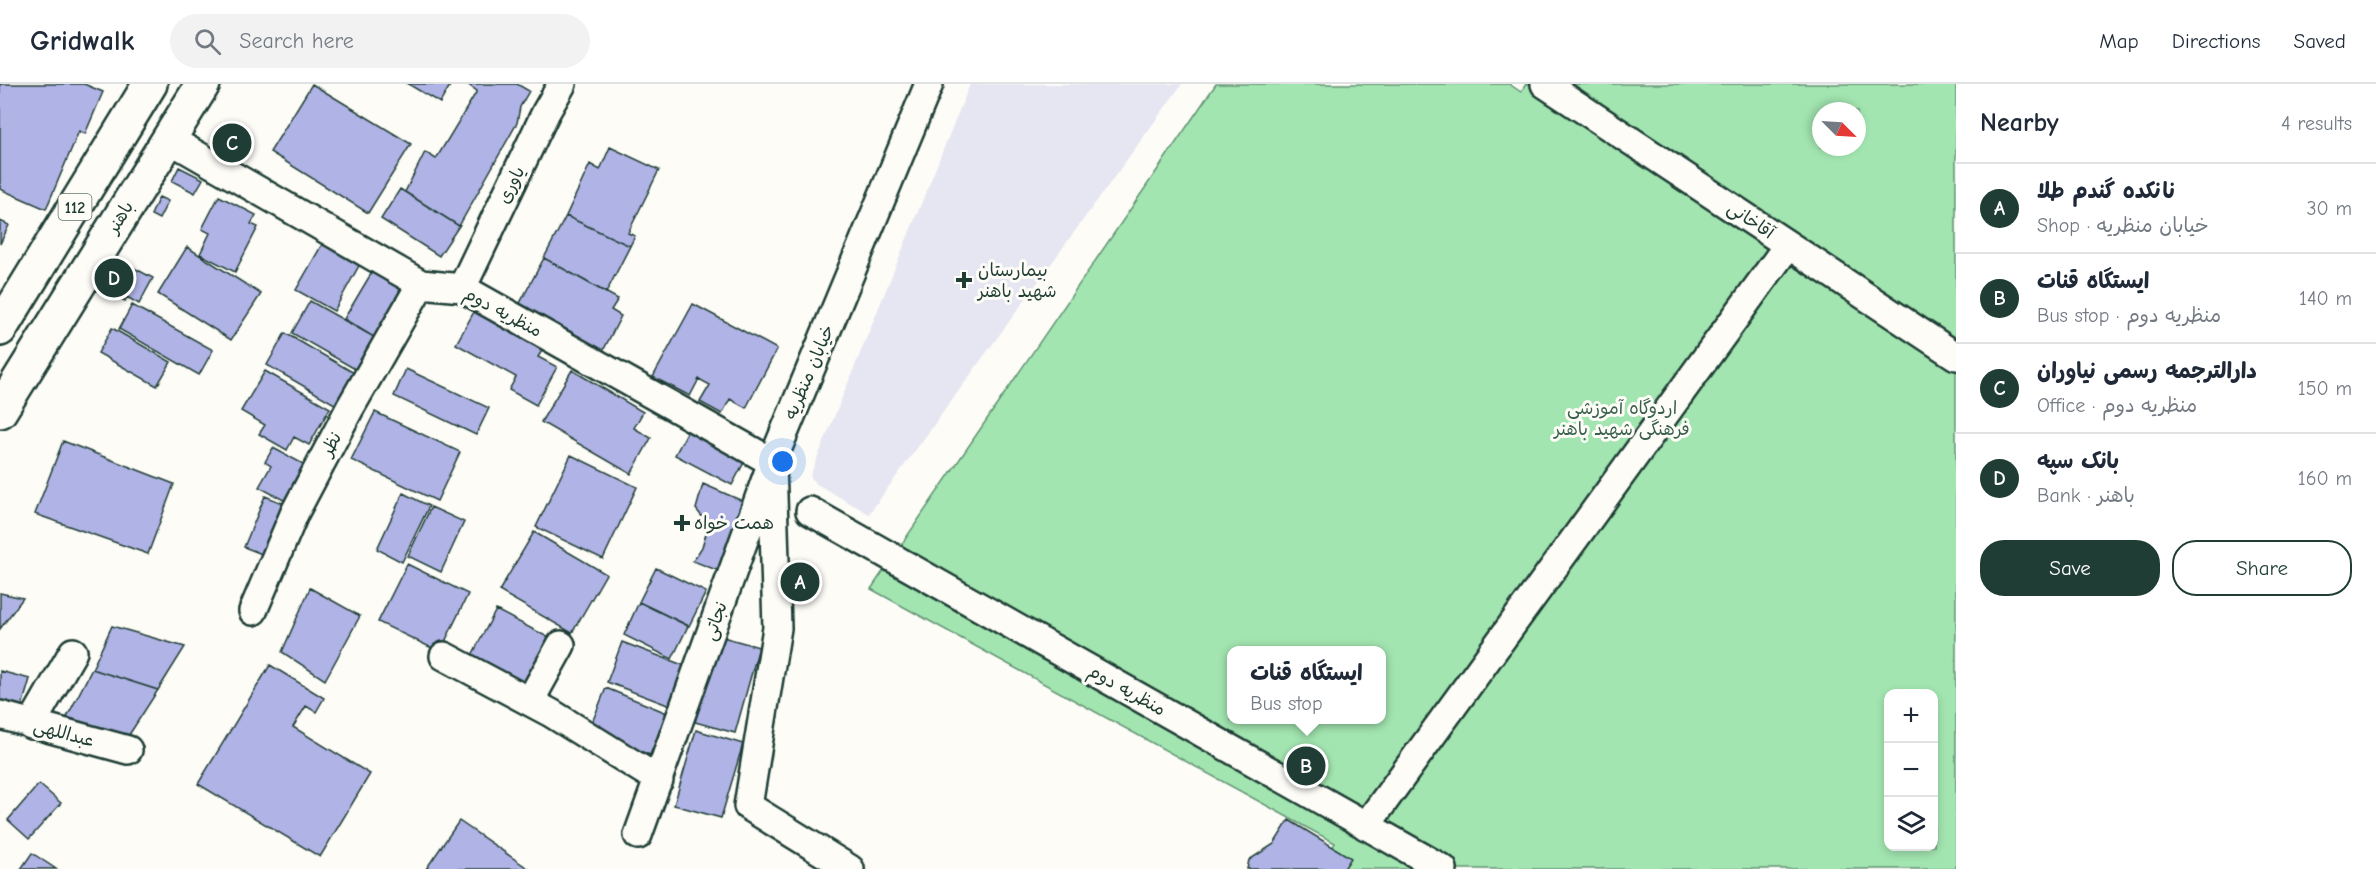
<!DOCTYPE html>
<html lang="en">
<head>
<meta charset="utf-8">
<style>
  body { margin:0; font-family:"Comic Neue","Playpen Sans Arabic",sans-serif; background:#f2f2f3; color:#1f2937 }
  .controls { position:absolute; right:18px; bottom:18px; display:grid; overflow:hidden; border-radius:12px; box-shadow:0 3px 9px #0003 }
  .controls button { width:54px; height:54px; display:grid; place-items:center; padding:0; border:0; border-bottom:2px solid #e0e1e3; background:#fff; color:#1f2937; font:30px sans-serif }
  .compass { position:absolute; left:1812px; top:18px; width:54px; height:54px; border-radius:50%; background:#fff; box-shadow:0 3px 9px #0003; rotate:114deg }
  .you { position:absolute; left:783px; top:378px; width:21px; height:21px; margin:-15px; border:4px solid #fff; border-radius:50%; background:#1a73e8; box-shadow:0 0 0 9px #1a73e833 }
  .badge { display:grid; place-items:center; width:39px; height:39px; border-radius:50%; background:#1f3d34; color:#fff; font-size:20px; font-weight:700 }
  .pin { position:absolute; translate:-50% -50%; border:3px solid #fff; box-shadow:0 2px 6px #0006 }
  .popup { position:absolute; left:1227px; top:562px; width:159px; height:78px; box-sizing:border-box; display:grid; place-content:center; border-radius:12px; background:#fff; filter:drop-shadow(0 2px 4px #0005); font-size:20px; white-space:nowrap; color:#747a83 }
  .popup b { font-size:22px; color:#1f2937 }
  .popup::after { content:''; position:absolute; left:50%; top:100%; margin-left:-12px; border:12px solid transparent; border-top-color:#fff }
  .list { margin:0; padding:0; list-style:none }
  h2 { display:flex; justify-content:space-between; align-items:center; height:78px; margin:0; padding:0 24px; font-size:26px }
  h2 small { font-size:20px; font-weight:400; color:#747a83 }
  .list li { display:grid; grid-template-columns:39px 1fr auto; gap:18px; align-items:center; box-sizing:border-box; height:90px; padding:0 24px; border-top:2px solid #e0e1e3 }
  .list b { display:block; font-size:22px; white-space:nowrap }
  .list p { margin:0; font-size:20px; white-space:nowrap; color:#747a83 }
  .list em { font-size:20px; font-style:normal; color:#747a83 }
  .actions { display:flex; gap:12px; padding:18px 24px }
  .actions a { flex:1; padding:14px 0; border:2px solid #1f3d34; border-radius:24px; text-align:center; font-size:21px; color:#1f3d34 }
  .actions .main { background:#1f3d34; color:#fff }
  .icon { flex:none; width:33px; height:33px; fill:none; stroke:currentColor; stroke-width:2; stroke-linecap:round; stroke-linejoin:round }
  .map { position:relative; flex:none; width:1956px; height:785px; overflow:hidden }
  header { display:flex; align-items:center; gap:36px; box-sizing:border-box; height:84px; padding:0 30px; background:#fff; border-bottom:2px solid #e0e1e3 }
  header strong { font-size:28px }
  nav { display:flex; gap:33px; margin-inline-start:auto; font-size:21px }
  .search { width:420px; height:54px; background:#f2f2f3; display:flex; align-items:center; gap:15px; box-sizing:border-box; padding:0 21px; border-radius:33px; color:#747a83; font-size:22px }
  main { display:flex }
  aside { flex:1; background:#fff }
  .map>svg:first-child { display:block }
  .built { fill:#e6e6f2 }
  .green { fill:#a2e5b0; stroke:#609172; stroke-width:1.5; fill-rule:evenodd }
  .building { fill:#b0b3e5; stroke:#1f3d34; stroke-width:1.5 }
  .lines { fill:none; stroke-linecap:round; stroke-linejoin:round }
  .minor-casing { stroke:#1f3d34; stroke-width:32 }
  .primary-casing { stroke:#1f3d34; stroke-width:38 }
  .minor { stroke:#fdfcf7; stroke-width:27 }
  .primary { stroke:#fdfcf7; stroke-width:33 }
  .poi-dot { fill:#1f3d34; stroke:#fdfcf7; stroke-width:2 }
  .labels { text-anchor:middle; stroke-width:6; stroke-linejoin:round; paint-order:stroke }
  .shield { fill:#fdfcf7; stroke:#62766e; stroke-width:1.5 }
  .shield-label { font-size:16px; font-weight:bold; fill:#1f3d34 }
  .street-label { font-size:18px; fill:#1f3d34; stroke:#fdfcf7 }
  .poi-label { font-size:18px; fill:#1f3d34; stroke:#fdfcf7; text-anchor:start }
  .park-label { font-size:18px; fill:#395f4d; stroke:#fdfcf7 }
</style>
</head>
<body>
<header>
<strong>Gridwalk</strong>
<div class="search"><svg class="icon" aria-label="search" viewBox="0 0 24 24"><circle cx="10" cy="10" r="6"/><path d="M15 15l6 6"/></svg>Search here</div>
<nav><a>Map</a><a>Directions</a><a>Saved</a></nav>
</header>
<main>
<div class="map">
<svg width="1956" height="785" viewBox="0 0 1956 785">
  <rect width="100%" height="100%" fill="#fdfcf7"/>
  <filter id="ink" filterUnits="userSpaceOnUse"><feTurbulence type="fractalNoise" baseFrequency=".0167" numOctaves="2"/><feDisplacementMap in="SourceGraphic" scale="12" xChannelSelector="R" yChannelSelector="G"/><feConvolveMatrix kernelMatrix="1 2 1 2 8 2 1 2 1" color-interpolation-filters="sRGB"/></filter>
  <g filter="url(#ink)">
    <path class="built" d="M970,0H1182L869,430L815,399L810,392Z"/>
    <path class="green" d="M1216,0H1509L1521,8L1526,0H1956V785H1320L1335,759L871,505ZM1821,27H1857V63H1821ZM1231,566H1381V636H1231ZM1888,610H1934V762H1888Z"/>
    <path class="building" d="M0,0H84L103,8L85,50L79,47L46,125L0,105Z
      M312,0L411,60L368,129L270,68Z
      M408,0H451L440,19Z
      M467,0H517L529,7L520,23L517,39L459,142L405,108L425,68L436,75L477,7Z
      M610,63L659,86L628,149L635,152L630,162L566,132L590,80L600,86Z
      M179,83L203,95L195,109L172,97Z
      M400,105L459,142L439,172L381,135Z
      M219,112L256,131L251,140L258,143L235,188L200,170L210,149L202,145Z
      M159,113L168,117L159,135L151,131Z
      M566,132L630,162L606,209L544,174Z
      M0,137L9,141L0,160Z
      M324,157L361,178L334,227L296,206Z
      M187,163L261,210L231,256L158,210Z
      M544,174L618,215L611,226L621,232L603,267L519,221Z
      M121,177L153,194L139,220L127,213L125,217L104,206Z
      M372,188L410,211L377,255L344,235Z
      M310,217L381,257L362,289L292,249Z
      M479,219L548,257L538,273L557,283L536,321L509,306L516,293L456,260Z
      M693,220L777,265L746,324L730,315L722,330L700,318L710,301L699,295L690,312L653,293Z
      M132,221L213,266L199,291L119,245Z
      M112,244L171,278L157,302L98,269Z
      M285,249L356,290L338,322L267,281Z
      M406,285L489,324L476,351L394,312Z
      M572,286L643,328L634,344L651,354L631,390L541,338Z
      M265,287L330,324L309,361L294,353L287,366L259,350L265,341L241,327Z
      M375,328L460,368L437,417L351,376Z
      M692,339L749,369L732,401L675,371Z
      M63,357L174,400L148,470L35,430Z
      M273,364L311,384L293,421L259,403L271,382L265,378Z
      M571,371L637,403L603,475L536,443Z
      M703,400L754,422L732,492L693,477L702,463L706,450L704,435L696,425Z
      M403,409L429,422L402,478L377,465Z
      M265,412L292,423L272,474L244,463Z
      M431,423L464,438L441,488L408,472Z
      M534,448L606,490L572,549L499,507Z
      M407,480L468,510L440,568L378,538Z
      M656,484L706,508L689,542L639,518Z
      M310,504L360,532L325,596L282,568Z
      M0,509L23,514L0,545Z
      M639,518L688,542L672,575L624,551Z
      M496,526L559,559L532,608L470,575Z
      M112,542L185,563L158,606L92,585Z
      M719,552L759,563L735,649L695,638Z
      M622,558L688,583L673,623L607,598Z
      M270,581L324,614L316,628L306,622L293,643L370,690L320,773L198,700Z
      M92,585L158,606L127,654L67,633Z
      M0,587L30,595L20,629L0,623Z
      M606,604L667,629L650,671L589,646Z
      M696,646L743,660L721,734L674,721Z
      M39,700L61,719L29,755L8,736Z
      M1289,736L1351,774L1344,785H1247L1249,776L1274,760Z
      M459,737L529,785H426Z
      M32,769L56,785H21Z"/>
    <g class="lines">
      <defs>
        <path id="minor" d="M1545,0L1956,272
          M169,55L421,200L462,204L772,378L638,751
          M462,204L546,28L562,0
          M810,427L1443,785
          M253,527L295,428L350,324L421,200
          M444,572L551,629L659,696
          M530,617L561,561
          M0,631L128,666
          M31,641L73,568
          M1366,742L1788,161
          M850,785L748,722L777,544L772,378L929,0"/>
        <path id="primary" d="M0,245L150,0
          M0,327L203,0"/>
      </defs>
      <use href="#minor" class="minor-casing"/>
      <use href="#primary" class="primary-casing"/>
      <use href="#minor" class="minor"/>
      <use href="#primary" class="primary"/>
    </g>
  </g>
  <g class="poi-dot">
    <path d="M961 187h6v6h6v6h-6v6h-6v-6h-6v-6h6z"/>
    <path d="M679 430h6v6h6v6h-6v6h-6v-6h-6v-6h6z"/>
  </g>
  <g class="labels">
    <rect class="shield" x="58.5" y="110" width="33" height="26" rx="4.5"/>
    <g class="shield-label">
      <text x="75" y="129">112</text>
    </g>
    <g class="street-label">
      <text transform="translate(511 101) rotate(-64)" y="6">یاوری</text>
      <text transform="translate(120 133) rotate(-58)" y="6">باهنر</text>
      <text transform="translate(1751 136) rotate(34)" y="6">آقاخانی</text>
      <text transform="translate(503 228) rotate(28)" y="6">منظریه دوم</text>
      <text transform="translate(809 288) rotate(-67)" y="6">خیابان منظریه</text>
      <text transform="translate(331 360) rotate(-62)" y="6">نظر</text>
      <text transform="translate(715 537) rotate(-71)" y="6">نجاتی</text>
      <text transform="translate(1127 606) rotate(29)" y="6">منظریه دوم</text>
      <text transform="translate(64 649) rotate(15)" y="6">عبداللهی</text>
    </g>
    <g class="poi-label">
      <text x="978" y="192">بیمارستان<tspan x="978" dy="21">شهید باهنر</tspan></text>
      <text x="694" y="445">همت خواه</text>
    </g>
    <g class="park-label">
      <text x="1622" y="330">اردوگاه آموزشی<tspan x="1622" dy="21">فرهنگی شهید باهنر</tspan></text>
    </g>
  </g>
</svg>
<div class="controls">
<button>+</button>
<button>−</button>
<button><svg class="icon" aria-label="layers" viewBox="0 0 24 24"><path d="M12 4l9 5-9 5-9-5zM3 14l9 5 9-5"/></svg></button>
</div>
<svg class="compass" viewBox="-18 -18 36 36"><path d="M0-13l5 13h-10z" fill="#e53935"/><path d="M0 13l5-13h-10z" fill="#747a83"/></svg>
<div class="you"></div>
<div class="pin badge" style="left:800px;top:498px">A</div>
<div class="pin badge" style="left:1306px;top:682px">B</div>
<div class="popup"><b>ایستگاه قنات</b>Bus stop</div>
<div class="pin badge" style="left:232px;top:59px">C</div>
<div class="pin badge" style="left:114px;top:194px">D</div>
</div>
<aside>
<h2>Nearby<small>4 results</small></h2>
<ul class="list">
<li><span class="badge">A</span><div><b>نانکده گندم طلا</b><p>Shop · خیابان منظریه</p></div><em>30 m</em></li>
<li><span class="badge">B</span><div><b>ایستگاه قنات</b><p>Bus stop · منظریه دوم</p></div><em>140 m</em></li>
<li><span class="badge">C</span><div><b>دارالترجمه رسمی نیاوران</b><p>Office · منظریه دوم</p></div><em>150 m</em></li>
<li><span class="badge">D</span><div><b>بانک سپه</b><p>Bank · باهنر</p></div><em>160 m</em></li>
</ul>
<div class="actions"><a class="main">Save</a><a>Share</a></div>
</aside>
</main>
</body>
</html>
